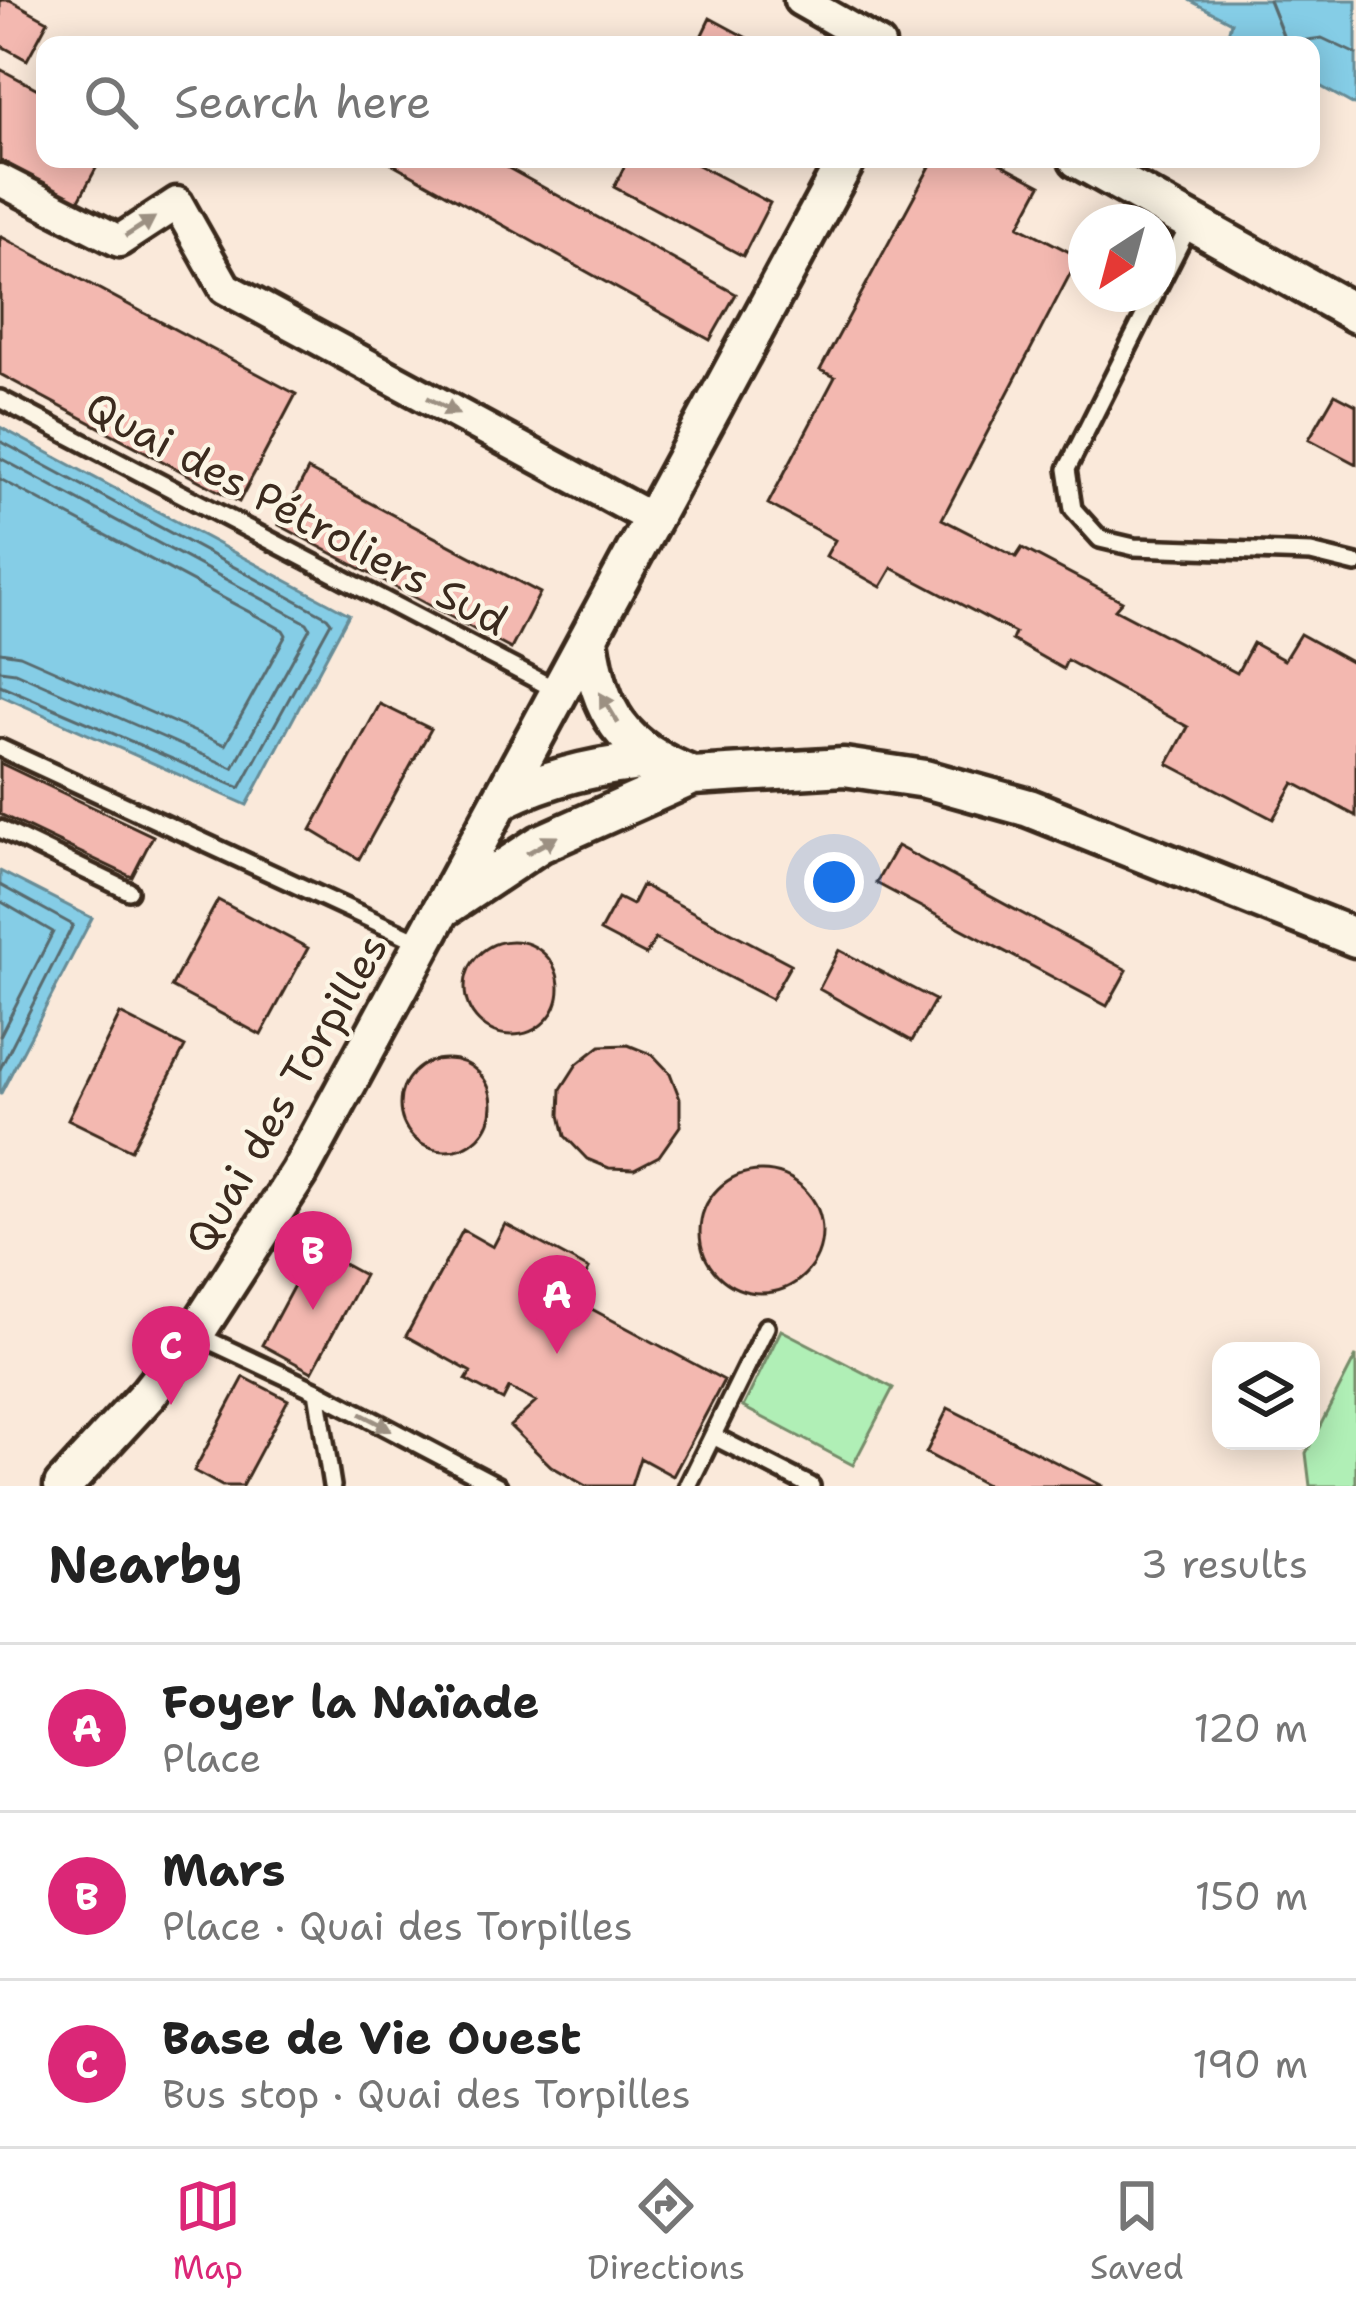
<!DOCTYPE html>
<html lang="en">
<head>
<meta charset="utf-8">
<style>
  body { margin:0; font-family:"Shantell Sans",sans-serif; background:#f6f6f6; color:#222 }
  .controls { position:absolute; right:36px; bottom:36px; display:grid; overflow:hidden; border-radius:24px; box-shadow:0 6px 30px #0003 }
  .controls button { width:108px; height:108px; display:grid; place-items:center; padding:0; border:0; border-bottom:3px solid #e0e0e0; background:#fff; color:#222; font:60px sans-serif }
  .compass { position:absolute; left:1068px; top:204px; width:108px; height:108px; border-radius:50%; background:#fff; box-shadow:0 6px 30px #0003; rotate:216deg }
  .you { position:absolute; left:834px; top:882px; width:42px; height:42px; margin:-30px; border:9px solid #fff; border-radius:50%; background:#1a73e8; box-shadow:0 0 0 18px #1a73e833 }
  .badge { display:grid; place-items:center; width:78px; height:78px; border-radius:50%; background:#db2777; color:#fff; font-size:39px; font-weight:700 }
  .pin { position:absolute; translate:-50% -99px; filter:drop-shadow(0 3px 6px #0008) }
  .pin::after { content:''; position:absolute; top:63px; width:42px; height:36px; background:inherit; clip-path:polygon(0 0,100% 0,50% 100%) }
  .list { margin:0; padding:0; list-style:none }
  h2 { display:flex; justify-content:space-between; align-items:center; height:156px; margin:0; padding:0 48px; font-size:51px }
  h2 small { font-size:39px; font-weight:400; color:#767676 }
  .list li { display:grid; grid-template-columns:78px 1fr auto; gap:36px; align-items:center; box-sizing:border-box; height:168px; padding:0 48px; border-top:3px solid #e0e0e0 }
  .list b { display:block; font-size:45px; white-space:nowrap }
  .list p { margin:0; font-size:39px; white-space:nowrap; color:#767676 }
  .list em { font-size:39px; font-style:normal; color:#767676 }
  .icon { flex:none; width:66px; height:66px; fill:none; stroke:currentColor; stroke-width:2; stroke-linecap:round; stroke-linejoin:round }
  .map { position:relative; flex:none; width:1356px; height:1486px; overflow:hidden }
  .search { position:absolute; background:#fff; box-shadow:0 6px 30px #0003; left:36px; right:36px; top:36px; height:132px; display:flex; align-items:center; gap:30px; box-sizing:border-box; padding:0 42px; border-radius:24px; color:#767676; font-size:45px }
  .sheet { height:660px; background:#fff }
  nav { display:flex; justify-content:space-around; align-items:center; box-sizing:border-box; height:168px; border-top:3px solid #e0e0e0; background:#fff; font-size:33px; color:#767676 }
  nav a { display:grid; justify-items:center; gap:6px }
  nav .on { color:#db2777 }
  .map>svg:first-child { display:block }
  .green { fill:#b0efb6; stroke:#768c6a; stroke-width:3 }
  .water { fill:#85cde6; stroke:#678c96; stroke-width:3 }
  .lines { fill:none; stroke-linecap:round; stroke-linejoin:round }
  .shore { stroke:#596b6e; stroke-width:3 }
  .building { fill:#f3b8b0; stroke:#3b2a1e; stroke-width:3 }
  .service-casing { stroke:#3b2a1e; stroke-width:24 }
  .minor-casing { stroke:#3b2a1e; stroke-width:39 }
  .tertiary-casing { stroke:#3b2a1e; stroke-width:45 }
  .service { stroke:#fcf5e5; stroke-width:15 }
  .minor { stroke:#fcf5e5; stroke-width:30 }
  .tertiary { stroke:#fcf5e5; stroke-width:36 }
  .oneway { fill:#9c9082 }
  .labels { text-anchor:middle; stroke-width:9; stroke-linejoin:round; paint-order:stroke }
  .street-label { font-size:42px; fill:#3b2a1e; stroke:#fcf5e5 }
</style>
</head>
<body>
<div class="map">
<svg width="1356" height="1486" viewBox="0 0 1356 1486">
  <rect width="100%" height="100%" fill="#fae9da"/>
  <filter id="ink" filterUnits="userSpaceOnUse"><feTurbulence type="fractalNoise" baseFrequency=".00833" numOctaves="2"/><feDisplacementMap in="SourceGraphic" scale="24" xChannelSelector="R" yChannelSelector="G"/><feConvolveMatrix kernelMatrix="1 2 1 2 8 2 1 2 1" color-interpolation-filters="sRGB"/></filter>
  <g filter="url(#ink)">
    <path class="green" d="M781,1330L893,1388L853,1465L743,1407Z
      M1356,1356V1486H1310L1306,1453Z"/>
    <path class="water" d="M1189,0H1356V106L1311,81V45H1247L1228,34L1231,22Z
      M0,427L349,614L247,805L0,695Z
      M0,871L92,918L0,1095Z"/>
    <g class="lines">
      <path class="shore" d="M1269,0L1286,43L1322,38L1356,54
        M0,441L327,617L331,622L240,788L0,685
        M0,458L307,623L310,628L233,768L15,672L0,670
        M0,479L283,630L286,635L225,745L20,655L0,652
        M0,885L73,925L0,1069
        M0,901L53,932L0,1036"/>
    </g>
    <path class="building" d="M0,0H10L48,21L27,60L0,45Z
      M710,18L760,45H697Z
      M0,69L45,93V159H101L78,202L0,160Z
      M384,159H492L736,294L710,340Z
      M628,159H686L770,203L743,256L614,187Z
      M934,159H992L1041,185L1019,226L1079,257L942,519L1016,557L1022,548L1122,601L1115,609L1237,673L1253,643L1284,660L1300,634L1356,665V816L1294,783L1273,819L1168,764L1188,727L1067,660L1063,669L1012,640L1015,633L892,568L881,587L826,556L835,540L768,504L835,377L820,370Z
      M0,236L296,394L239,502L0,374Z
      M1335,394L1356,405V464L1309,439Z
      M308,470L540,593L511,649L279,525Z
      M380,704L431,729L359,859L311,830Z
      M0,763L153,836L132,877L0,814Z
      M897,846L1127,970L1107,1006L876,883Z
      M642,885L791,964L771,999L655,939L646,955L600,931L618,898L632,905Z
      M218,900L308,948L261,1035L171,987Z
      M465 988a47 47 0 1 1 94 0a47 47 0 1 1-94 0Z
      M839,950L935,1000L912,1041L819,989Z
      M120,1014L185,1047L131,1150L68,1119Z
      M628,1045L653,1055L670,1073L680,1099V1126L659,1156L634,1169L609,1168L587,1159L565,1136L560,1115L561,1089L577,1064L600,1046Z
      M400 1105a46 46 0 1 1 92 0a46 46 0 1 1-92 0Z
      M700 1232a61 61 0 1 1 122 0a61 61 0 1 1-122 0Z
      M505,1224L589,1269L573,1299L724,1380L673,1476L640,1458L631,1486H586L551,1466L510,1426L536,1402L509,1388L503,1400L466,1380L471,1372L406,1336L463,1230L493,1247Z
      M314,1248L364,1275L312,1372L262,1345Z
      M244,1377L288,1400L242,1486H222L194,1471Z
      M948,1408L1103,1486H988L926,1453Z"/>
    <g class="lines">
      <defs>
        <path id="service" d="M1158,287L1191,222
          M1155,294L1067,469L1073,509L1100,539L1134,547L1311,553L1356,564
          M0,399L560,692
          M0,748L422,943
          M0,829L129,891
          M195,1334L317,1391L498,1486
          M317,1391L332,1486
          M713,1436L811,1486
          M688,1486L766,1327"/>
        <path id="minor" d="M800,0L879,45
          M0,180L119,241L177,203L225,288L652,519"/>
        <path id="tertiary" d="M1078,159L1356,314
          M589,639C600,715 621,747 693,776
          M502,800C551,776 602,764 657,761
          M447,906L540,844L693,776L844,767L925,779L1029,808L1356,938
          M63,1486L148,1394L195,1334L299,1173L847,159"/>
      </defs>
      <use href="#service" class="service-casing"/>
      <use href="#minor" class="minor-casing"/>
      <use href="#tertiary" class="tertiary-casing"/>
      <use href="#service" class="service"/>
      <use href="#minor" class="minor"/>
      <use href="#tertiary" class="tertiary"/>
    </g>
    <defs><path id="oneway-solid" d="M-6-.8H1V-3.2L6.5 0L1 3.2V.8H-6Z" transform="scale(3)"/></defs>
    <g class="oneway">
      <use href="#oneway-solid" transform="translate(140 227) rotate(-33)"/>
      <use href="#oneway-solid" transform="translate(443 406) rotate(28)"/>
      <use href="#oneway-solid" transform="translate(609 708) rotate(-121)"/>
      <use href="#oneway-solid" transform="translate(542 845) rotate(-29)"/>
      <use href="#oneway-solid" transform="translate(376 1422) rotate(28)"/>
    </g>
  </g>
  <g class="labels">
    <g class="street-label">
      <text transform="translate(297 513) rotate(28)" y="15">Quai des Pétroliers Sud</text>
      <text transform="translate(286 1093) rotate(-60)" y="15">Quai des Torpilles</text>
    </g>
  </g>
</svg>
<div class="controls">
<button><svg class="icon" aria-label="layers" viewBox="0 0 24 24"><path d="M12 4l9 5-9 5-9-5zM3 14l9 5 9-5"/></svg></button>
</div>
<svg class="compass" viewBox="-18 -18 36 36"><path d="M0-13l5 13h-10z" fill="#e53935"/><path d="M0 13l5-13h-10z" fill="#767676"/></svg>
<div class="you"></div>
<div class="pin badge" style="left:557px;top:1354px">A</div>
<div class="pin badge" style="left:313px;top:1310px">B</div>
<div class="pin badge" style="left:171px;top:1405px">C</div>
<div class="search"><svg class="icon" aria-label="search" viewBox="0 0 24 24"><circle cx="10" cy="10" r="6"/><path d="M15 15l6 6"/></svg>Search here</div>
</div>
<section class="sheet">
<h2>Nearby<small>3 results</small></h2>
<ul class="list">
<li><span class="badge">A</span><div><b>Foyer la Naïade</b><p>Place</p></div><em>120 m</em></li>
<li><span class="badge">B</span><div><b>Mars</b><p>Place · Quai des Torpilles</p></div><em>150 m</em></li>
<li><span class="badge">C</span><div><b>Base de Vie Ouest</b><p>Bus stop · Quai des Torpilles</p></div><em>190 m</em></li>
</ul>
</section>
<nav>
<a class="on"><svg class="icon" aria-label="map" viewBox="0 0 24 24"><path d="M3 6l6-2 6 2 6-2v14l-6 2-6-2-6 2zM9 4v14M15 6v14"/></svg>Map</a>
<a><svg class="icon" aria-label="directions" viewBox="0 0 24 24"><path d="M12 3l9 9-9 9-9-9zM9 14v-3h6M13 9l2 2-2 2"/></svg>Directions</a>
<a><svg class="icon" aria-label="saved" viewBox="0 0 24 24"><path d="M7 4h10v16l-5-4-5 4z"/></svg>Saved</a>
</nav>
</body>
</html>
